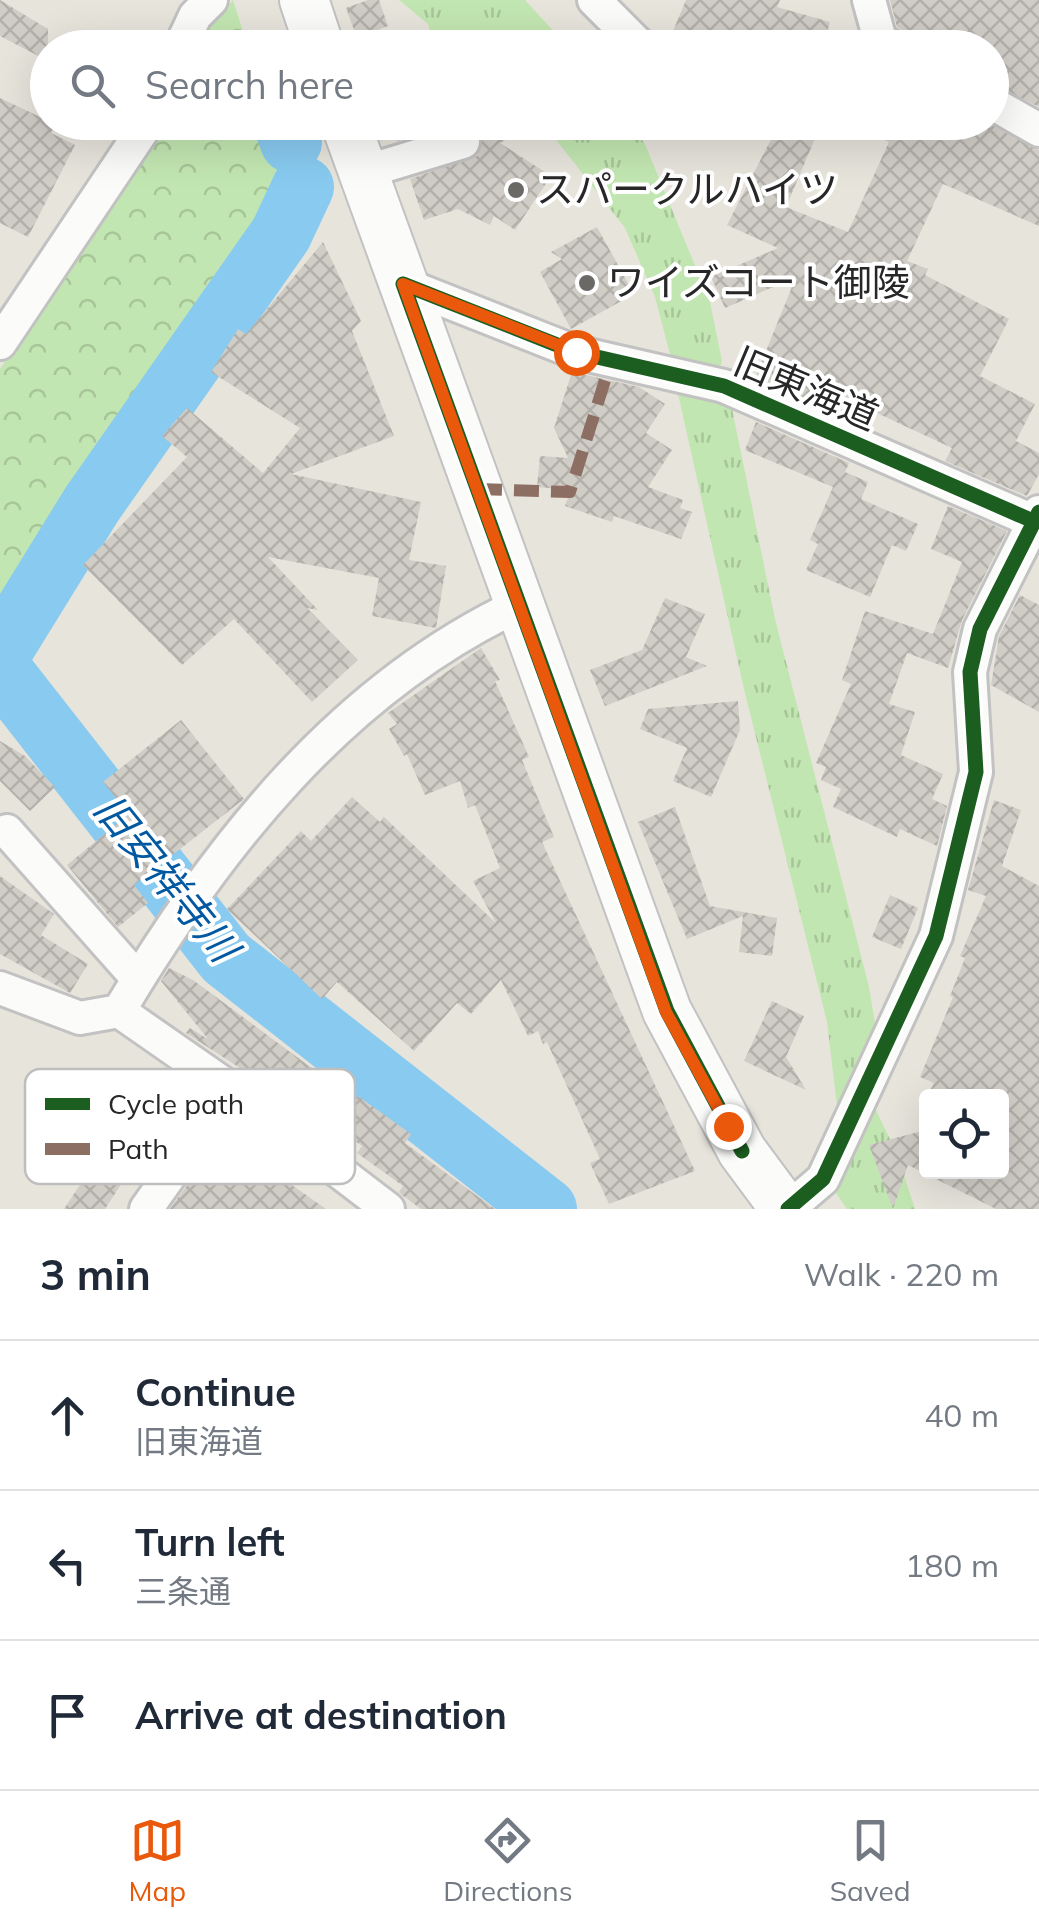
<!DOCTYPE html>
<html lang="en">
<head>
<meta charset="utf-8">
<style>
  body { margin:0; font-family:Mulish,"Noto Sans JP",sans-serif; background:#f6f6f7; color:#1f2937 }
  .controls { position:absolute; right:30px; bottom:30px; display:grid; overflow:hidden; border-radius:10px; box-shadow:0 10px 40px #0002 }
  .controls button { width:90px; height:90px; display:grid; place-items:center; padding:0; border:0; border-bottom:2px solid #e0e1e3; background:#fff; color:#1f2937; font:50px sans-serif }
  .stop { position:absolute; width:30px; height:30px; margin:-22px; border:8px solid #ea580c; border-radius:50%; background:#fff }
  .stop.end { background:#ea580c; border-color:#fff; box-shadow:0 2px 10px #0008 }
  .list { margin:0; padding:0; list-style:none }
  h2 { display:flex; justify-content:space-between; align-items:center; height:130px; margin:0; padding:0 40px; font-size:42px }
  h2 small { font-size:32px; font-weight:400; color:#747a83 }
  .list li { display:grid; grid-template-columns:65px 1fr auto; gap:30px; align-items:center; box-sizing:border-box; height:150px; padding:0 40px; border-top:2px solid #e0e1e3 }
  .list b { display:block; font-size:38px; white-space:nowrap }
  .list p { margin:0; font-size:32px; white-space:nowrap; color:#747a83 }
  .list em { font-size:32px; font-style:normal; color:#747a83 }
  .icon { flex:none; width:55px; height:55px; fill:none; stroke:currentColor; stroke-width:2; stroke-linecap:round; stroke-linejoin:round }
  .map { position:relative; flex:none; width:1039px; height:1209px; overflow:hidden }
  .search { position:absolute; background:#fff; box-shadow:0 10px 40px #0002; left:30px; right:30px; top:30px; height:110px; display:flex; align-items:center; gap:25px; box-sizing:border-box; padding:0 35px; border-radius:55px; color:#747a83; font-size:38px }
  .sheet { height:580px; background:#fff }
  nav { display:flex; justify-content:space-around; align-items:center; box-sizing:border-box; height:140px; border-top:2px solid #e0e1e3; background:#fff; font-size:28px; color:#747a83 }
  nav a { display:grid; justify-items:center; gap:5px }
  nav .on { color:#ea580c }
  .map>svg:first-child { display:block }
  .forest { fill:url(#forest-crowns) }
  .park { fill:url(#park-tufts) }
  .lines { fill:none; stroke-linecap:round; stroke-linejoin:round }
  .river { stroke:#88caf0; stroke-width:62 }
  .building { fill:url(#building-cross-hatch) }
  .street-casing { stroke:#c3c2c2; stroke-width:38 }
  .secondary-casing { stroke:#c3c2c2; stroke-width:52 }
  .street { stroke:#fbfbfa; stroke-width:32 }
  .secondary { stroke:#fbfbfa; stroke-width:48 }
  .quiet { stroke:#8d6e63; stroke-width:12; stroke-dasharray:25 12; stroke-linecap:butt }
  .cycleway-casing { stroke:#fff; stroke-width:21 }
  .cycleway { stroke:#1b5e20; stroke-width:15 }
  .route { stroke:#ea580c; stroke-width:12 }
  .poi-dot { fill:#6a6966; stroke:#fff; stroke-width:4 }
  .labels { text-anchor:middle; stroke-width:8; stroke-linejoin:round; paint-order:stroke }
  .poi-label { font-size:38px; fill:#272727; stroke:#fff; text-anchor:start }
  .street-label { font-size:38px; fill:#272727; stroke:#fff }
  .water-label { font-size:40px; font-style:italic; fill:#0259a1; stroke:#fff }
  .key { fill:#fff; stroke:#bebebe; stroke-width:2.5 }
  .key-label { font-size:28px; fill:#272727 }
</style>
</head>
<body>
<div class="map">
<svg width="1039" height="1209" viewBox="0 0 1039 1209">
  <defs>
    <pattern id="forest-crowns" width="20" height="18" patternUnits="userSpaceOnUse" patternTransform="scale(2.5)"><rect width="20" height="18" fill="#c2e6b1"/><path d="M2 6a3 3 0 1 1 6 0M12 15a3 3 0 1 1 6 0" fill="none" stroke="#a7c598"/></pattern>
    <pattern id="park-tufts" width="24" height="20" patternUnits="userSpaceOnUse" patternTransform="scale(2.5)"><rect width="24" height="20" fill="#c2e6b1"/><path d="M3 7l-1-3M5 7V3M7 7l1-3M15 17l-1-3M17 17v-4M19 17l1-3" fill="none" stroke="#a7c598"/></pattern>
    <pattern id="building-cross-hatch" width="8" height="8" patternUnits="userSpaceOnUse" patternTransform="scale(2.5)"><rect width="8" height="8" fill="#d0cdc7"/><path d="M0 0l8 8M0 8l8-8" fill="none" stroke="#b3b0ab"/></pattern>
  </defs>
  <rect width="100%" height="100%" fill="#e7e4dc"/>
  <path class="forest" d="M233,0L248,47L193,48L194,47Z
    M163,123H273L294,187L0,647V369Z"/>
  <path class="park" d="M399,0H525L568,47H441L432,39L428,24Z
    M543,123H629L645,144L710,302L722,361L719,369L672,362L655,297L625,228Z
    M676,385L729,394L775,619L869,987L879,1048L840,1131L827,1022L744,689Z
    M874,1106L897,1154L915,1209H847L836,1193Z"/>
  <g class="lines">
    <path class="river" d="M284,122L291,142
      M0,653L92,504L281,234L303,187
      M0,669L226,958L546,1209"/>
  </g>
  <path class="building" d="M0,0L48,29V61L0,36Z
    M368,0H379L388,26L357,38L346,8Z
    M686,0H780L777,7L830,22L823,48H666Z
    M890,0H1039V107L992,83V48H935L897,27Z
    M0,98L55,124L51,133L75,145L28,237L0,223Z
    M390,122H464L397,141Z
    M467,122H539L500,143L551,176L515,230L494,216L490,225L458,209L424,220L410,179L477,156L482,137Z
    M780,122H822L786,207L848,232L889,142L844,122H986L1039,150V226L943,184L907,261L928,269L925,275L1009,319L980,376L1035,404L1016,441L1039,453V474L1027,496L945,461L952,448L864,407L858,423L755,378L796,277L725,308L711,277L778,248L727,225Z
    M597,227L634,294L571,329L540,272L562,259L551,252Z
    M323,242L361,321L352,331L394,436L291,474L421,502L409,560L446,566L436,628L372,616L379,578L268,557L318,610L307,608L358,660L312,702L234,619L182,665L83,565L187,457L162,436L187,408L263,473L300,428L211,372L238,329L246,334Z
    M572,372L639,387L665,404L646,433L672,450L648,487L683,500L680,508L692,512L681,539L614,516L612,522L565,506L571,490L537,487L540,456L568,458L554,428Z
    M756,422L849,463L845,472L868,482L861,499L918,524L906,551L892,545L870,597L806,570L818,544L810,540L833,487L745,450Z
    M948,506L1007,531L962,620L948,668L907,653L889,704L915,712L901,755L943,774L932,799L947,806L937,846L900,829L897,837L833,807L841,789L821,780L826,767L816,763L851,684L842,680L865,611L933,634L962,562L931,549Z
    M1020,595L1039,605V712L991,685L999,636Z
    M665,598L705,614L686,657L707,666L605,706L590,670L642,650Z
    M481,648L500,680L495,681L529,757L522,760L554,837L542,842L695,1171L609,1204L590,1163L600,1159L547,1042L543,1044L538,1031L528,1036L501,980L471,1014L457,1003L414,1051L337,982L322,999L227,909L301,831L311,841L352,797L380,822L384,817L496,923L473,881L500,868L475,805L468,808L460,781L425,795L407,754L404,756L389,729L397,724L388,713Z
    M738,701L740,730L711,797L673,781L687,748L640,729L648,709Z
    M181,720L244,799L134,885L148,903L118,927L67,865L129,814L103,782Z
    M0,741L25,756L55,787L30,811L0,781Z
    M994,800L1021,810L1002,866L1039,886V1209H996L908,1165L893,1209L869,1145L926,1130V1172H1002V1096H927L934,1083L920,1077L953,997L950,996L965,958L960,956L986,896L968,890Z
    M675,807L710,906L777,918L772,956L739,952L743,916L687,939L638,822Z
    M0,876L54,914L41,935L88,964L70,993L0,954Z
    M890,895L918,908L901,949L872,937Z
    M169,968L193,980L355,1100L358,1096L411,1134L405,1143L495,1209H421L402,1195L399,1192L403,1186L357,1153L362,1146L314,1111L306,1122L272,1095L275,1091L186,1033L190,1028L208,1039L161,981Z
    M772,1001L804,1016L786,1057L806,1090L744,1061Z
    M164,1067L195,1088L157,1145L150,1140L105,1209H64L119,1126L109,1120L125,1096L139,1105Z
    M260,1136L283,1154L272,1171L326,1209H170L208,1156L214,1160L230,1138L250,1152Z"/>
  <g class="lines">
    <defs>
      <path id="street" d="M594,0L642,48
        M869,0L880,40L894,48
        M180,48L195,16L211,0
        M992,103L1039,130
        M364,172L463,142
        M403,284L575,352L724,386L1033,521
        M0,343L148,122
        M7,831L138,979
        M0,988L80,1018L119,1011L231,1089L388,1209
        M119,1011C217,846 342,688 519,605
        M146,1209L231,1089
        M788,1209L823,1179L936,936L976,772L970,672L980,629L1039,512"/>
      <path id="secondary" d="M304,0L320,48
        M345,122L667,1011L742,1151L785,1209"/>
    </defs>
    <use href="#street" class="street-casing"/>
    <use href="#secondary" class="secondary-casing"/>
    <use href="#street" class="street"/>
    <use href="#secondary" class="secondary"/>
    <path class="quiet" d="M477,489L570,492L611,361"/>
    <defs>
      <path id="cycleway" d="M403,284L667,1011L742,1151
        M403,284L575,352L724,386L1033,521
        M788,1209L823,1179L936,936L976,772L970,672L980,629L1039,512"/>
    </defs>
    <use href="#cycleway" class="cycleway-casing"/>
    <use href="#cycleway" class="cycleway"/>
  </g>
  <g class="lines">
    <path class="route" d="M576,352L403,284L666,1012L728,1126"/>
  </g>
  <g class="poi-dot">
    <circle cx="516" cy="190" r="10"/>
    <circle cx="587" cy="283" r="10"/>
  </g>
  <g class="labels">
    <g class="poi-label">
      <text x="536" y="203">スパークルハイツ</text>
      <text x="607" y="296">ワイズコート御陵</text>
    </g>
    <g class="street-label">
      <text transform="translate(806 389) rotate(23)" y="13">旧東海道</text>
    </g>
    <g class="water-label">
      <text transform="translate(166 878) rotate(51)" y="14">旧安祥寺川</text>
    </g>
  </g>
  <rect x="25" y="1069" width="330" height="115" rx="15" class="key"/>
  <rect x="45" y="1098" width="45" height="12" fill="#1b5e20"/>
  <rect x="45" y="1143" width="45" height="12" fill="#8d6e63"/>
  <g class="key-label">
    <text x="108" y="1114">Cycle path</text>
    <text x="108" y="1159">Path</text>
  </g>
</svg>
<div class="controls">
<button><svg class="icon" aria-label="locate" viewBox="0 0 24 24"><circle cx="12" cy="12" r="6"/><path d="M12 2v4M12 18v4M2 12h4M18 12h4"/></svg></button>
</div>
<div class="stop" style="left:576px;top:352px"></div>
<div class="stop end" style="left:728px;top:1126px"></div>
<div class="search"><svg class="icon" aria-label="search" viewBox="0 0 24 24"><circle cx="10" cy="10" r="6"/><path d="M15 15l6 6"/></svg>Search here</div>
</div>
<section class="sheet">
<h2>3 min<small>Walk · 220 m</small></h2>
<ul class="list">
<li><svg class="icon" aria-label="ahead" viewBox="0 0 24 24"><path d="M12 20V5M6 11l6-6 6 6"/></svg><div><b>Continue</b><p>旧東海道</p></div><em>40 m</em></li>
<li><svg class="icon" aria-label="left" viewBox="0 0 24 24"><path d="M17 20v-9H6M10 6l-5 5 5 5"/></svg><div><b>Turn left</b><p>三条通</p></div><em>180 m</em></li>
<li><svg class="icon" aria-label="arrive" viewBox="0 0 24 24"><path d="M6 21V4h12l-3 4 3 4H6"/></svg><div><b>Arrive at destination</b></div></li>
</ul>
</section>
<nav>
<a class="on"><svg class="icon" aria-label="map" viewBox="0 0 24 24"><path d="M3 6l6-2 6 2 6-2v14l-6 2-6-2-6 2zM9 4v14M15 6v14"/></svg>Map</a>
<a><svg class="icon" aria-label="directions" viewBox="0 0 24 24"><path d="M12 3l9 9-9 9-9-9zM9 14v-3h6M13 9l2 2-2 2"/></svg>Directions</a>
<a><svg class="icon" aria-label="saved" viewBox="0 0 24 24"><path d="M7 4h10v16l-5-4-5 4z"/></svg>Saved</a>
</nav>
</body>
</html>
